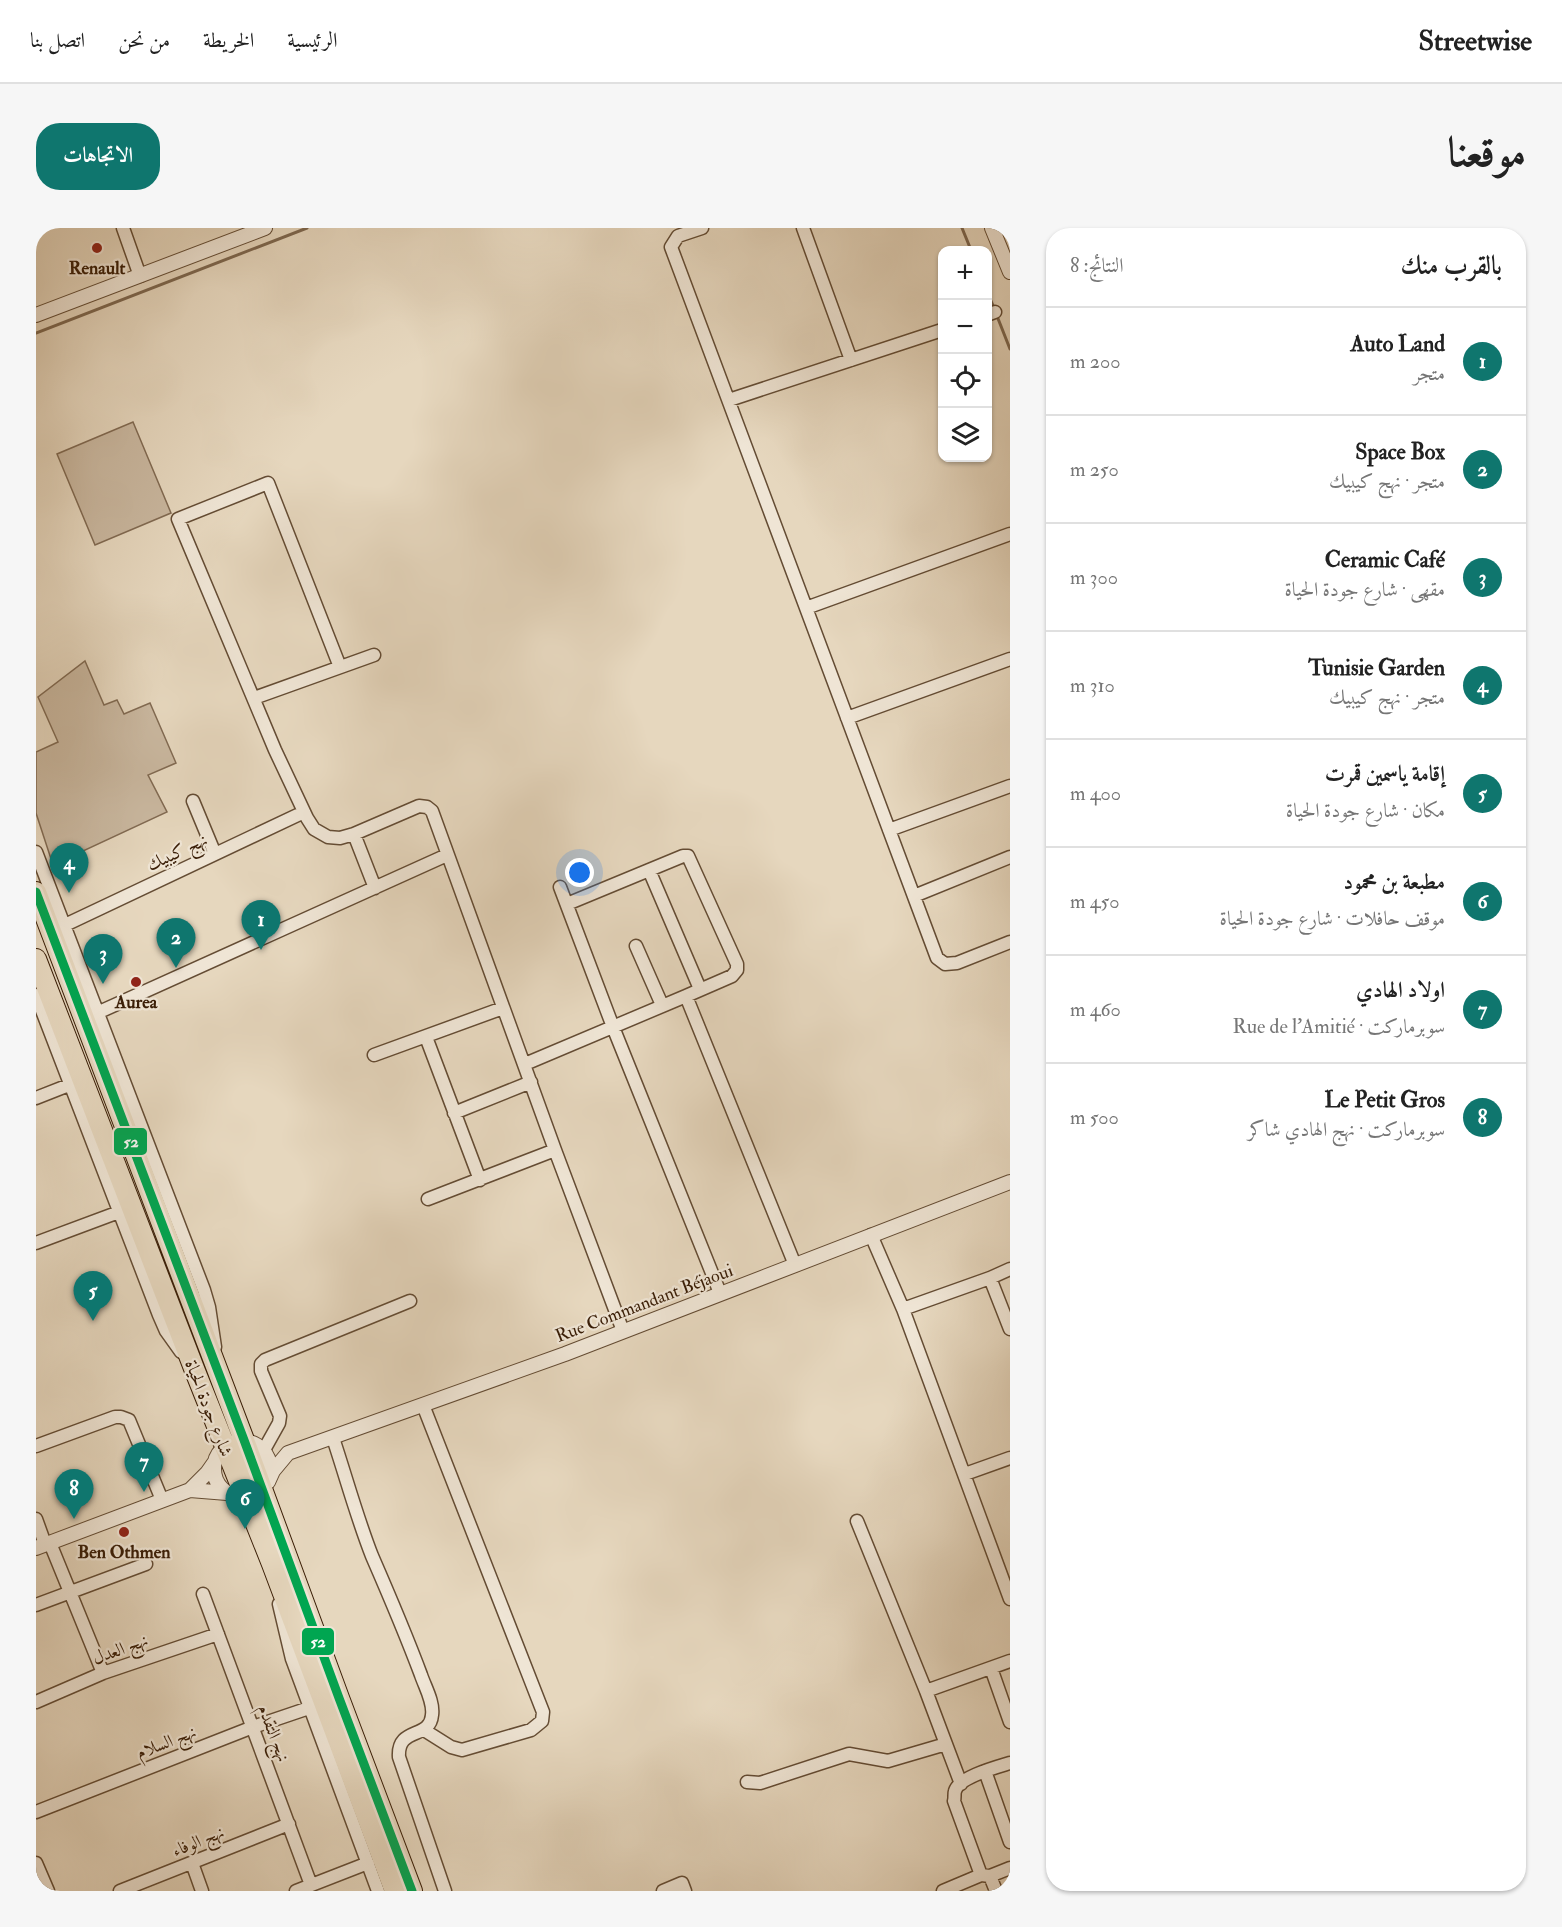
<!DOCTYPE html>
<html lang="ar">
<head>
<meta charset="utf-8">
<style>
  body { margin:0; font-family:"IM FELL Double Pica",Amiri,serif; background:#f6f6f6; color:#222; direction:rtl }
  .controls { position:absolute; right:18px; top:18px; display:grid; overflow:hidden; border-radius:12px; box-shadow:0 2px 4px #0004 }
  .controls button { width:54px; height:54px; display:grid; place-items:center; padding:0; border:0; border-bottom:2px solid #e0e0e0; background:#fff; color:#222; font:30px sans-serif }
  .you { position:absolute; left:544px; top:645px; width:21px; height:21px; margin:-15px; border:4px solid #fff; border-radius:50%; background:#1a73e8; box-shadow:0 0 0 9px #1a73e833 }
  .badge { display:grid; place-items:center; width:39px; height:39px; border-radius:50%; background:#0f766e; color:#fff; font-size:20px; font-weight:700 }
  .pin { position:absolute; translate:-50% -50px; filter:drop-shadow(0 2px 3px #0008) }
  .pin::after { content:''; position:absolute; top:32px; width:21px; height:18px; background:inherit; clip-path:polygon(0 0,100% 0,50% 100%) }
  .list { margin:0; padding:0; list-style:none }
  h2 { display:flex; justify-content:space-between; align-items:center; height:78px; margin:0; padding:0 24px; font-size:26px }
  h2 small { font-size:20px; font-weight:400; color:#767676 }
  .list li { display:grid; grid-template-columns:39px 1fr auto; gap:18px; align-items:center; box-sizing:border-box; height:108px; padding:0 24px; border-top:2px solid #e0e0e0 }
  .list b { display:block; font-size:22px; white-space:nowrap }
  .list p { margin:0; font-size:20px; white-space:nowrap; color:#767676 }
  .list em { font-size:20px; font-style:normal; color:#767676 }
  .icon { flex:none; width:33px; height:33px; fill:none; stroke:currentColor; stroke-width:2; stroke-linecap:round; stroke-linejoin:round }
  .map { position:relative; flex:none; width:974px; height:1663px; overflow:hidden; direction:ltr; border-radius:24px }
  header { display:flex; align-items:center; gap:36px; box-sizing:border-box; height:84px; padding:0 30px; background:#fff; border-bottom:2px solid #e0e0e0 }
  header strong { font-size:28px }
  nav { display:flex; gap:33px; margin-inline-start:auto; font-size:21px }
  .intro { display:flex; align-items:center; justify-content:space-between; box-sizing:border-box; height:144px; padding:0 36px }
  h1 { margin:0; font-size:42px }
  .button { padding:15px 27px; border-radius:24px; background:#0f766e; color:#fff; font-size:21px; font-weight:700 }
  main { display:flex; gap:36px; padding:0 36px }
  aside { flex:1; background:#fff; border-radius:24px; box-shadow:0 2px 4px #0004 }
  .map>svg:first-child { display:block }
  .green { fill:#c9b79f; stroke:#816a52; stroke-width:1.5 }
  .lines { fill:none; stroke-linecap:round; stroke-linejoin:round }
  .stream { stroke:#7d674f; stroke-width:3 }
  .minor-casing { stroke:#644c34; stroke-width:15 }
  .tertiary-casing { stroke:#644c34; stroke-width:16 }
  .trunk-casing { stroke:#391d06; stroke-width:22 }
  .minor { stroke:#efe5d5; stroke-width:12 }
  .tertiary { stroke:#efe5d5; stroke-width:14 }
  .trunk { stroke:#e6d7be; stroke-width:20 }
  .bus-1-casing { stroke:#efe5d5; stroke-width:14 }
  .bus-1 { stroke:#00a651; stroke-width:9 }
  .poi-dot { fill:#8f2418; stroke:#efe5d5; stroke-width:2 }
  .labels { text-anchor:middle; stroke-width:4.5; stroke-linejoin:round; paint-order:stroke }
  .poi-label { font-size:18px; font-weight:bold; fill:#391d06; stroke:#efe5d5 }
  .street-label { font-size:18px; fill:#391d06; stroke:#efe5d5 }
  .line-badge { stroke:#efe5d5; stroke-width:2 }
  .badge-label { font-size:16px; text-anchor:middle; font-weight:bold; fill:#fff }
</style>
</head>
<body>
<header>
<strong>Streetwise</strong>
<nav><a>الرئيسية</a><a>الخريطة</a><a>من نحن</a><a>اتصل بنا</a></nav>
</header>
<div class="intro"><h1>موقعنا</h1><a class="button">الاتجاهات</a></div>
<main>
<aside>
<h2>بالقرب منك<small>النتائج: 8</small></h2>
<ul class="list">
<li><span class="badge">1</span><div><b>Auto Land</b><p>متجر</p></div><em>200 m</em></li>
<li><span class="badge">2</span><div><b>Space Box</b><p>متجر · نهج كيبيك</p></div><em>250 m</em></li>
<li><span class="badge">3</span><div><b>Ceramic Café</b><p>مقهى · شارع جودة الحياة</p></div><em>300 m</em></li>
<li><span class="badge">4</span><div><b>Tunisie Garden</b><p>متجر · نهج كيبيك</p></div><em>310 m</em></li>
<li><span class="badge">5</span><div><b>إقامة ياسمين قمرت</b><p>مكان · شارع جودة الحياة</p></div><em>400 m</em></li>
<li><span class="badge">6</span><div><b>مطبعة بن محمود</b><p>موقف حافلات · شارع جودة الحياة</p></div><em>450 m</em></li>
<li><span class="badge">7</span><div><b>اولاد الهادي</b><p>سوبرماركت · Rue de l'Amitié</p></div><em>460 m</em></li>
<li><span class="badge">8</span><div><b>Le Petit Gros</b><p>سوبرماركت · نهج الهادي شاكر</p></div><em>500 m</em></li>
</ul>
</aside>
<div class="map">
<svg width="974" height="1663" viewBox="0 0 974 1663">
  <rect width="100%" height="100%" fill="#e6d7be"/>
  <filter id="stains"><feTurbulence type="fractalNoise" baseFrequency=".00333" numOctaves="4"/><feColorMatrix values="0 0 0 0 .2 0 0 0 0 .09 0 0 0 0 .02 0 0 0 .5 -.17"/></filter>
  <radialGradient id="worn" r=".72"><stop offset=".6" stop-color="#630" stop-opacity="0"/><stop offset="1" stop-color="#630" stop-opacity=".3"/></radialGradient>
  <path class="green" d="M97,194L135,285L59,317L21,226Z
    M49,433L68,477L81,472L88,486L114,475L140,535L112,547L131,584L17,637L0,585V524L22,514L2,469Z"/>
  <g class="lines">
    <path class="stream" d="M926,0L935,22
      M951,64L959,82
      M961,88L974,121
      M0,105L271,0"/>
    <defs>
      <path id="minor" d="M87,0L104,48
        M666,0L642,8L635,19L901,730L909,736L921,735L974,714
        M767,0L815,132
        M951,87L959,84
        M693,172L906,102
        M770,380L974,306
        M304,439L232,255L142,291L239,522L271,590L278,601L292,609L304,610L318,606L383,578L391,579L396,583L519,922L587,1103
        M218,470L338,427
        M811,490L974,431
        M157,573L179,626
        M853,602L974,558
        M318,606L339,660
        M0,624L168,1062L173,1079L179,1119
        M613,642L664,761
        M524,659L577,799L684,1065
        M878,668L974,629
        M531,676L647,628H652L701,736V742L696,748L650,768
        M29,697L268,584
        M600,718L626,777
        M0,767L123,1087L130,1103L145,1124
        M61,785L411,627
        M390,809L444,952
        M338,827L467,780
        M489,836L650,768L759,1037
        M0,870L33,857
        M418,885L495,854
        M392,971L519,922
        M835,1007L867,1081L954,1050L974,1041
        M0,1015L83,984
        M954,1050L974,1101
        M867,1081L974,1371
        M387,1177L507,1484L506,1493L495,1502L426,1522L415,1519L388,1502
        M297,1210C310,1249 321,1290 336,1328C353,1367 370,1407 385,1447C389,1459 398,1474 396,1487C394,1512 361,1498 363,1529L409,1663
        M0,1218L79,1189H85L93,1192L126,1272
        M229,1220L243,1195L244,1188L225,1143V1136L229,1132L374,1073
        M929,1246L974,1230
        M0,1291L9,1316
        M821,1293L890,1463L925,1556
        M14,1315L67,1445
        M167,1366L275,1657
        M243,1376L256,1431L342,1663
        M0,1377L110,1336
        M955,1440L974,1494
        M890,1463L974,1433
        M0,1474L67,1445L182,1406
        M949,1543L974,1614
        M711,1554L724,1555L813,1526L852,1533L910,1516
        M0,1584L217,1499L273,1480
        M0,1635L12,1663
        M156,1635L166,1663
        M945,1647L918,1573C919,1570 918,1566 919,1563C923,1549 961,1539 974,1535
        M954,1648L960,1663
        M84,1663L253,1596
        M260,1663L332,1635
        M627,1663L646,1655L649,1663
        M907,1663L945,1647L954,1648L974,1640"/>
      <path id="tertiary" d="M956,0L974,44
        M0,87L229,0
        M178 1241a28 28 0 1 1 56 0a28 28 0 1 1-56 0Z
        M232,1254L237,1243L252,1225L529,1126L974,954
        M154,1262L191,1265
        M0,1320L154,1262L171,1245L178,1235"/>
      <path id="trunk" d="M0,664L208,1212L303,1470L376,1663
        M0,731L159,1143L236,1336L359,1663"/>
    </defs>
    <use href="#minor" class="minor-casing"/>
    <use href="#tertiary" class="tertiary-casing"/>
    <use href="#trunk" class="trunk-casing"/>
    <use href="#minor" class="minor"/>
    <use href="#tertiary" class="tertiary"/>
    <use href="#trunk" class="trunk"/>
    <defs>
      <path id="bus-1" d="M0,664L208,1212L303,1470L376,1663"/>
    </defs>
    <use href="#bus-1" class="bus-1-casing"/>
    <use href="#bus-1" class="bus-1"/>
  </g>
  <g class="poi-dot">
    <circle cx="61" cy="20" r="6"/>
    <circle cx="100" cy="754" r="6"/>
    <circle cx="88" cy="1304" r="6"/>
  </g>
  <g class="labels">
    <g class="poi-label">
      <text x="61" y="46">Renault</text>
      <text x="100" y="780">Aurea</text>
      <text x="88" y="1330">Ben Othmen</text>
    </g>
    <g class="street-label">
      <text transform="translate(141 624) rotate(-25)" y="6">نهج كيبيك</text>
      <text transform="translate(608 1075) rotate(-21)" y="6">Rue Commandant Béjaoui</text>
      <text transform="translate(173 1180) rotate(69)" y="6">شارع جودة الحياة</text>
      <text transform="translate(84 1421) rotate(-20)" y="6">نهج العدل</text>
      <text transform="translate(238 1505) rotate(69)" y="6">نهج التقدم</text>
      <text transform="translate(130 1514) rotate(-21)" y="6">نهج السلام</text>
      <text transform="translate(162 1613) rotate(-22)" y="6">نهج الوفاء</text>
    </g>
  </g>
  <g class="line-badge">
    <rect x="77" y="899" width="35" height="29" rx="6" fill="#00a651"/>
    <rect x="265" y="1399" width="34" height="29" rx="6" fill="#00a651"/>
  </g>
  <g class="badge-label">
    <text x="95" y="919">52</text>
    <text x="282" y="1419">52</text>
  </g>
  <rect width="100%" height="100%" filter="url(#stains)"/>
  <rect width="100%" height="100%" fill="url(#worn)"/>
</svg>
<div class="controls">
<button>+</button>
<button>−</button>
<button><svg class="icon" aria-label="locate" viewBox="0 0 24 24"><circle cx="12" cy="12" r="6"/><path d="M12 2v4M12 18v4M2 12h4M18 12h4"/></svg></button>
<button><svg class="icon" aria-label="layers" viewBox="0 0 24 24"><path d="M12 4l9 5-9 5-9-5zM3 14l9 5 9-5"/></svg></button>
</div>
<div class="you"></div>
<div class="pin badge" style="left:225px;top:722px">1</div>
<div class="pin badge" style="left:140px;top:740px">2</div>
<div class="pin badge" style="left:67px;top:756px">3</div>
<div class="pin badge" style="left:33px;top:665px">4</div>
<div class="pin badge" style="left:57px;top:1093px">5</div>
<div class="pin badge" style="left:209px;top:1301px">6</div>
<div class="pin badge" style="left:108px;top:1264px">7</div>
<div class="pin badge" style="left:38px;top:1291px">8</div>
</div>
</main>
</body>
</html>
